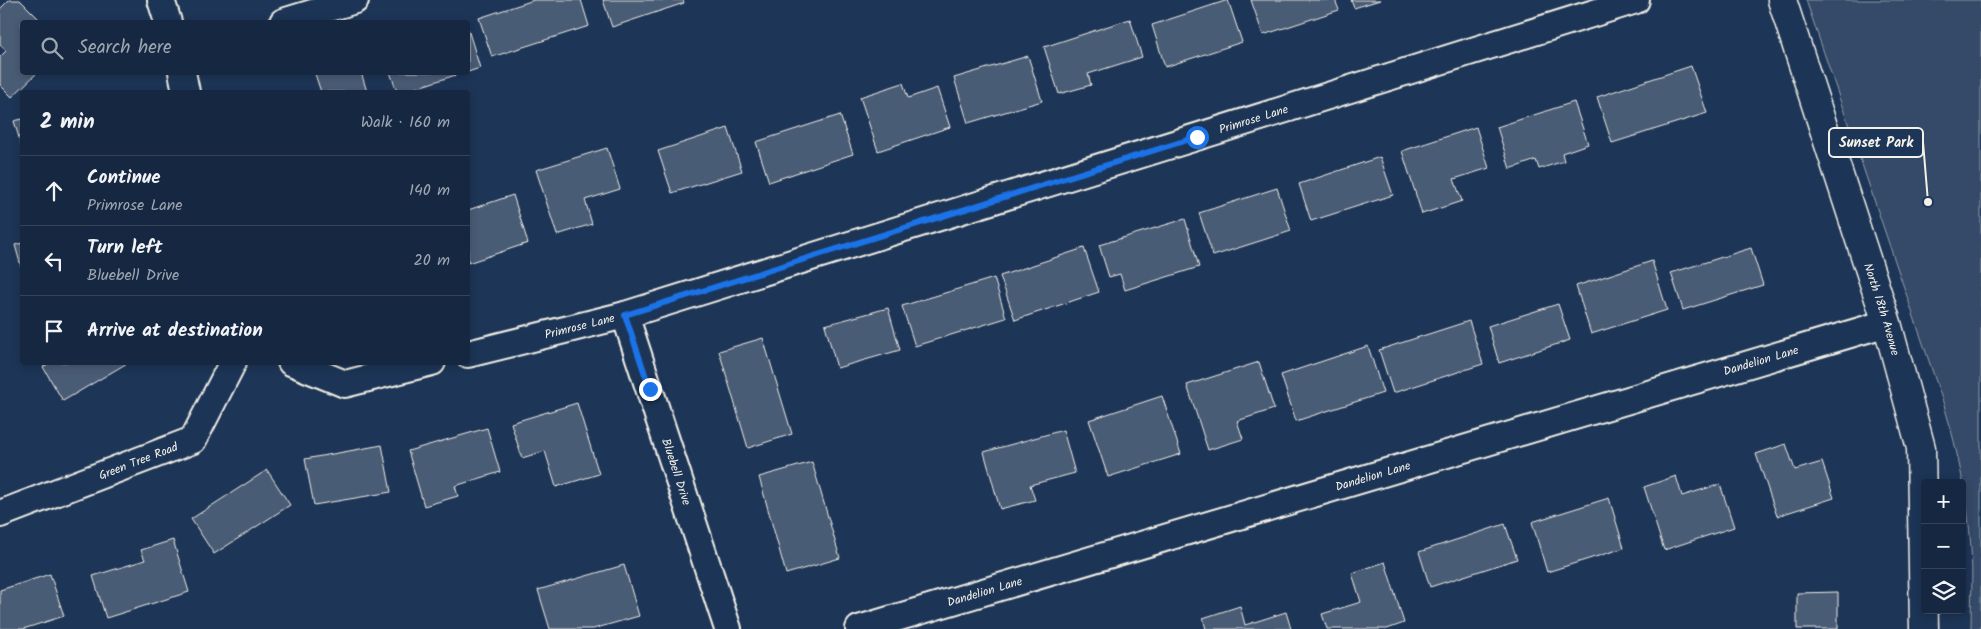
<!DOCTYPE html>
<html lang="en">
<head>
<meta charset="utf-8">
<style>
  body { margin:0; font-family:Kalam,sans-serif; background:#1f3048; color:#f1f3f6 }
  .controls { position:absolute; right:15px; bottom:15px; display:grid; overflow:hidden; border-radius:5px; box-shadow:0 2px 8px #0003 }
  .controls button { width:45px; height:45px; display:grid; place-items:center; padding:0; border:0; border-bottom:1px solid #35445a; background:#162841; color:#f1f3f6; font:25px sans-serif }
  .stop { position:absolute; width:15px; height:15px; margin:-11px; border:4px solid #1a73e8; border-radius:50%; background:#fff }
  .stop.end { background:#1a73e8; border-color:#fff; box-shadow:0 1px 5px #0008 }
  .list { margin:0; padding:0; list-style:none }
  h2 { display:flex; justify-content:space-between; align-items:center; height:65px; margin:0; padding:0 20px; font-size:21px }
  h2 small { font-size:16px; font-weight:400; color:#9ea6b1 }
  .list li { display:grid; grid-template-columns:32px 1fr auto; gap:15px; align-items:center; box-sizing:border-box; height:70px; padding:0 20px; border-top:1px solid #35445a }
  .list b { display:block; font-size:19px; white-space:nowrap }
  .list p { margin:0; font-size:16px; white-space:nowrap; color:#9ea6b1 }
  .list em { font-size:16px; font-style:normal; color:#9ea6b1 }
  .icon { flex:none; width:28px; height:28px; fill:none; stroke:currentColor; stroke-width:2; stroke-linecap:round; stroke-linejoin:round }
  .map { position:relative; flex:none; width:1981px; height:629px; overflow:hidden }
  .search { position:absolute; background:#162841; box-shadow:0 2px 8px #0003; left:20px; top:20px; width:450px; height:55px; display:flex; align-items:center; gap:12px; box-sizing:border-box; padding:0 18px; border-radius:5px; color:#9ea6b1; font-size:19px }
  .panel { position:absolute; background:#162841; box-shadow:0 2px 8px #0003; left:20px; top:90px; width:450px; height:275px; border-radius:5px }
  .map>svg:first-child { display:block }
  .green { fill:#354a67; stroke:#949ea8 }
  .building { fill:#485b74; stroke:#f4f1e8 }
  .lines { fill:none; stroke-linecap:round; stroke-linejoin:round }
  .minor-casing { stroke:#f4f1e8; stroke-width:30 }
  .tertiary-casing { stroke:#f4f1e8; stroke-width:31 }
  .minor { stroke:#1d3557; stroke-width:26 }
  .tertiary { stroke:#1d3557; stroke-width:28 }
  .route { stroke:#1a73e8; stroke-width:6 }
  .labels { text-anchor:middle; stroke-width:4.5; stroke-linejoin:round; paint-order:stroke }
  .street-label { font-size:12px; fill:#f4f1e8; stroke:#1d3557 }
  .leader { fill:none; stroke:#f4f1e8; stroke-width:2 }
  .callout-dot { fill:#f4f1e8; stroke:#1d3557; stroke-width:2 }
  .callout { fill:#1d3557; stroke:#f4f1e8; stroke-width:2 }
  .callout-label { font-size:14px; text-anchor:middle; font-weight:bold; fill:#f4f1e8 }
</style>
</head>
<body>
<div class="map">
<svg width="1981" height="629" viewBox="0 0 1981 629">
  <rect width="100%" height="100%" fill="#1d3557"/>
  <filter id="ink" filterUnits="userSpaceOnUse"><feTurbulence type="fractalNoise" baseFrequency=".02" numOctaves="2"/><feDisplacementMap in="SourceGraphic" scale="10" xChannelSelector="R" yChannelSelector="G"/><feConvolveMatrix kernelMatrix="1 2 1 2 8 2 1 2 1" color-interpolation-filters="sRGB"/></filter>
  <g filter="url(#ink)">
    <path class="green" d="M1806,0H1981V629H1971C1971,602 1973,575 1971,548C1968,499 1958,452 1944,405Z"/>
    <path class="building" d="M9,0H20L42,22H22V72H38L12,97L0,85V57L6,51L0,44V9Z
      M534,0H581L589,26L492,57L479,18Z
      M603,0H683L684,3L612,27Z
      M1228,0L1242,42L1165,67L1152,25Z
      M1251,0H1335L1339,10L1263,35Z
      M1351,0H1380L1354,8Z
      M1130,19L1142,57L1088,74L1091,85L1059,94L1044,47Z
      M468,29L480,68L468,72Z
      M1028,56L1042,101L968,123L954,78Z
      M1691,66L1707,113L1612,143L1597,97Z
      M320,72H361L367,92H321L315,74Z
      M390,72H465L403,92H397Z
      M903,83L908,98L937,88L950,127L878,151L860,97Z
      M1574,102L1588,144L1562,153L1564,161L1539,169L1536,160L1510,169L1497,127Z
      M840,115L853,154L769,182L756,142Z
      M22,119V148L14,121Z
      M1476,127L1489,168L1454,179L1462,201L1422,214L1402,151Z
      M728,128L742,171L672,193L658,151Z
      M607,148L620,189L585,200L592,224L557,235L536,170Z
      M1380,157L1393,195L1311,221L1299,184Z
      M1277,188L1291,231L1213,256L1199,213Z
      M513,195L528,243L468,263V210Z
      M1185,219L1199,267L1125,290L1120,274L1109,277L1099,245Z
      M22,243V270L15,245Z
      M1084,248L1099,292L1015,320L1000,276Z
      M1751,248L1763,285L1683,310L1671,273Z
      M1652,261L1667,310L1591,334L1576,286Z
      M994,278L1006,318L915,346L902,306Z
      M1558,304L1570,340L1499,363L1488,326Z
      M888,308L900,350L837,368L825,325Z
      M1469,321L1483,364L1393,393L1379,350Z
      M763,338L792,434L748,448L719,351Z
      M1368,346L1383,393L1296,421L1281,375Z
      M51,362H129L63,401L43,367Z
      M1259,362L1274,409L1237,421L1243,439L1208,450L1187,385Z
      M1162,396L1181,454L1108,477L1089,420Z
      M577,403L599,474L556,487L545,451L522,458L511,423Z
      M487,428L500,472L455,486L458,496L424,506L408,451Z
      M1063,430L1075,473L1030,485L1035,500L1000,509L984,452Z
      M1786,444L1795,470L1822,462L1834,498L1777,516L1756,454Z
      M382,445L391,492L314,505L305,459Z
      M812,462L840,558L786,574L759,477Z
      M267,470L290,505L214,554L191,519Z
      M1676,476L1682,496L1720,484L1734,527L1664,550L1644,487Z
      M1609,498L1624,548L1547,572L1532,522Z
      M1505,524L1517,559L1430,587L1419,552Z
      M173,540L189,592L106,618L93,576L145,560L141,550Z
      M1385,562L1404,623L1387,629H1327L1322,614L1361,602L1352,573Z
      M624,565L639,616L593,629H550L538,590Z
      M50,574L64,616L23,629H0V590Z
      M1838,592V629H1797V593Z
      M1240,606L1245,625L1286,612L1291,629H1206L1203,618Z"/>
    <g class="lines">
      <defs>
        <g id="minor">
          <path d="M161,0L168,22"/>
          <path d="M283,22L355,0"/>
          <path d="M182,72L186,92"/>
          <path id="s1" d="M625,315L728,629"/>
          <path id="s2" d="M468,354L625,315L1636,0"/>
          <path d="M291,362L345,384L432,362"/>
          <path id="s3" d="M0,514L193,440L233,362"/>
          <path id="s4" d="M859,629L1887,323"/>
        </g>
        <g id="tertiary">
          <path id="s5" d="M1782,0L1887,323L1921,448L1924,629"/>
        </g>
      </defs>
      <use href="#minor" class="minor-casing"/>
      <use href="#tertiary" class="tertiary-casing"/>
      <use href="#minor" class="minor"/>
      <use href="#tertiary" class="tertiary"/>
    </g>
  </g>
  <g class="lines" filter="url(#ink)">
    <path class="route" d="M650,389L625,315L1197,137"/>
  </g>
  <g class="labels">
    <g class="street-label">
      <text dy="4" stroke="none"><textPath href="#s2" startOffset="820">Primrose Lane</textPath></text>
      <text dy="4" stroke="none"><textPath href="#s5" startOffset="325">North 18th Avenue</textPath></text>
      <text dy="4" stroke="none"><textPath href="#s2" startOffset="115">Primrose Lane</textPath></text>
      <text dy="4" stroke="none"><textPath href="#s4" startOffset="941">Dandelion Lane</textPath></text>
      <text dy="4" stroke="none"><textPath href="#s3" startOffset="148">Green Tree Road</textPath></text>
      <text dy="4" stroke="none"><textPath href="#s1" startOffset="165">Bluebell Drive</textPath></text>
      <text dy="4" stroke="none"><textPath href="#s4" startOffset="536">Dandelion Lane</textPath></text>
      <text dy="4" stroke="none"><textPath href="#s4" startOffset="131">Dandelion Lane</textPath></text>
    </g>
  </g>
  <path class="leader" d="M1928 202L1923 142"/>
  <circle class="callout-dot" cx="1928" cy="202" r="5"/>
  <rect class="callout" x="1829" y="128" width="94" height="29" rx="5"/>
  <g class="callout-label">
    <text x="1876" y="147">Sunset Park</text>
  </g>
</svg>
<div class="controls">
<button>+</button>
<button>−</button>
<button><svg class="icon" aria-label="layers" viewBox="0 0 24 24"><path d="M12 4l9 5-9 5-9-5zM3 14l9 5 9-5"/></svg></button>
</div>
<div class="stop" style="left:1197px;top:137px"></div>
<div class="stop end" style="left:650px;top:389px"></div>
<div class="search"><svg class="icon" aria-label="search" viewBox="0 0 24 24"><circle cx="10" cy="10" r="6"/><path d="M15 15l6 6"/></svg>Search here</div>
<section class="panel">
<h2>2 min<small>Walk · 160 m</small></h2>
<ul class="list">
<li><svg class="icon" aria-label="ahead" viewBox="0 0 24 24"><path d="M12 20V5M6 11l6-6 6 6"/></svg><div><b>Continue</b><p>Primrose Lane</p></div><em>140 m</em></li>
<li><svg class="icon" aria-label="left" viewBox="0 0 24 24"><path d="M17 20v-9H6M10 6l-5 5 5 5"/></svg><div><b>Turn left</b><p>Bluebell Drive</p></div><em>20 m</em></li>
<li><svg class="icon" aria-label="arrive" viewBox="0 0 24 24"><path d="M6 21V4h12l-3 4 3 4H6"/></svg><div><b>Arrive at destination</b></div></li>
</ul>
</section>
</div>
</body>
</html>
